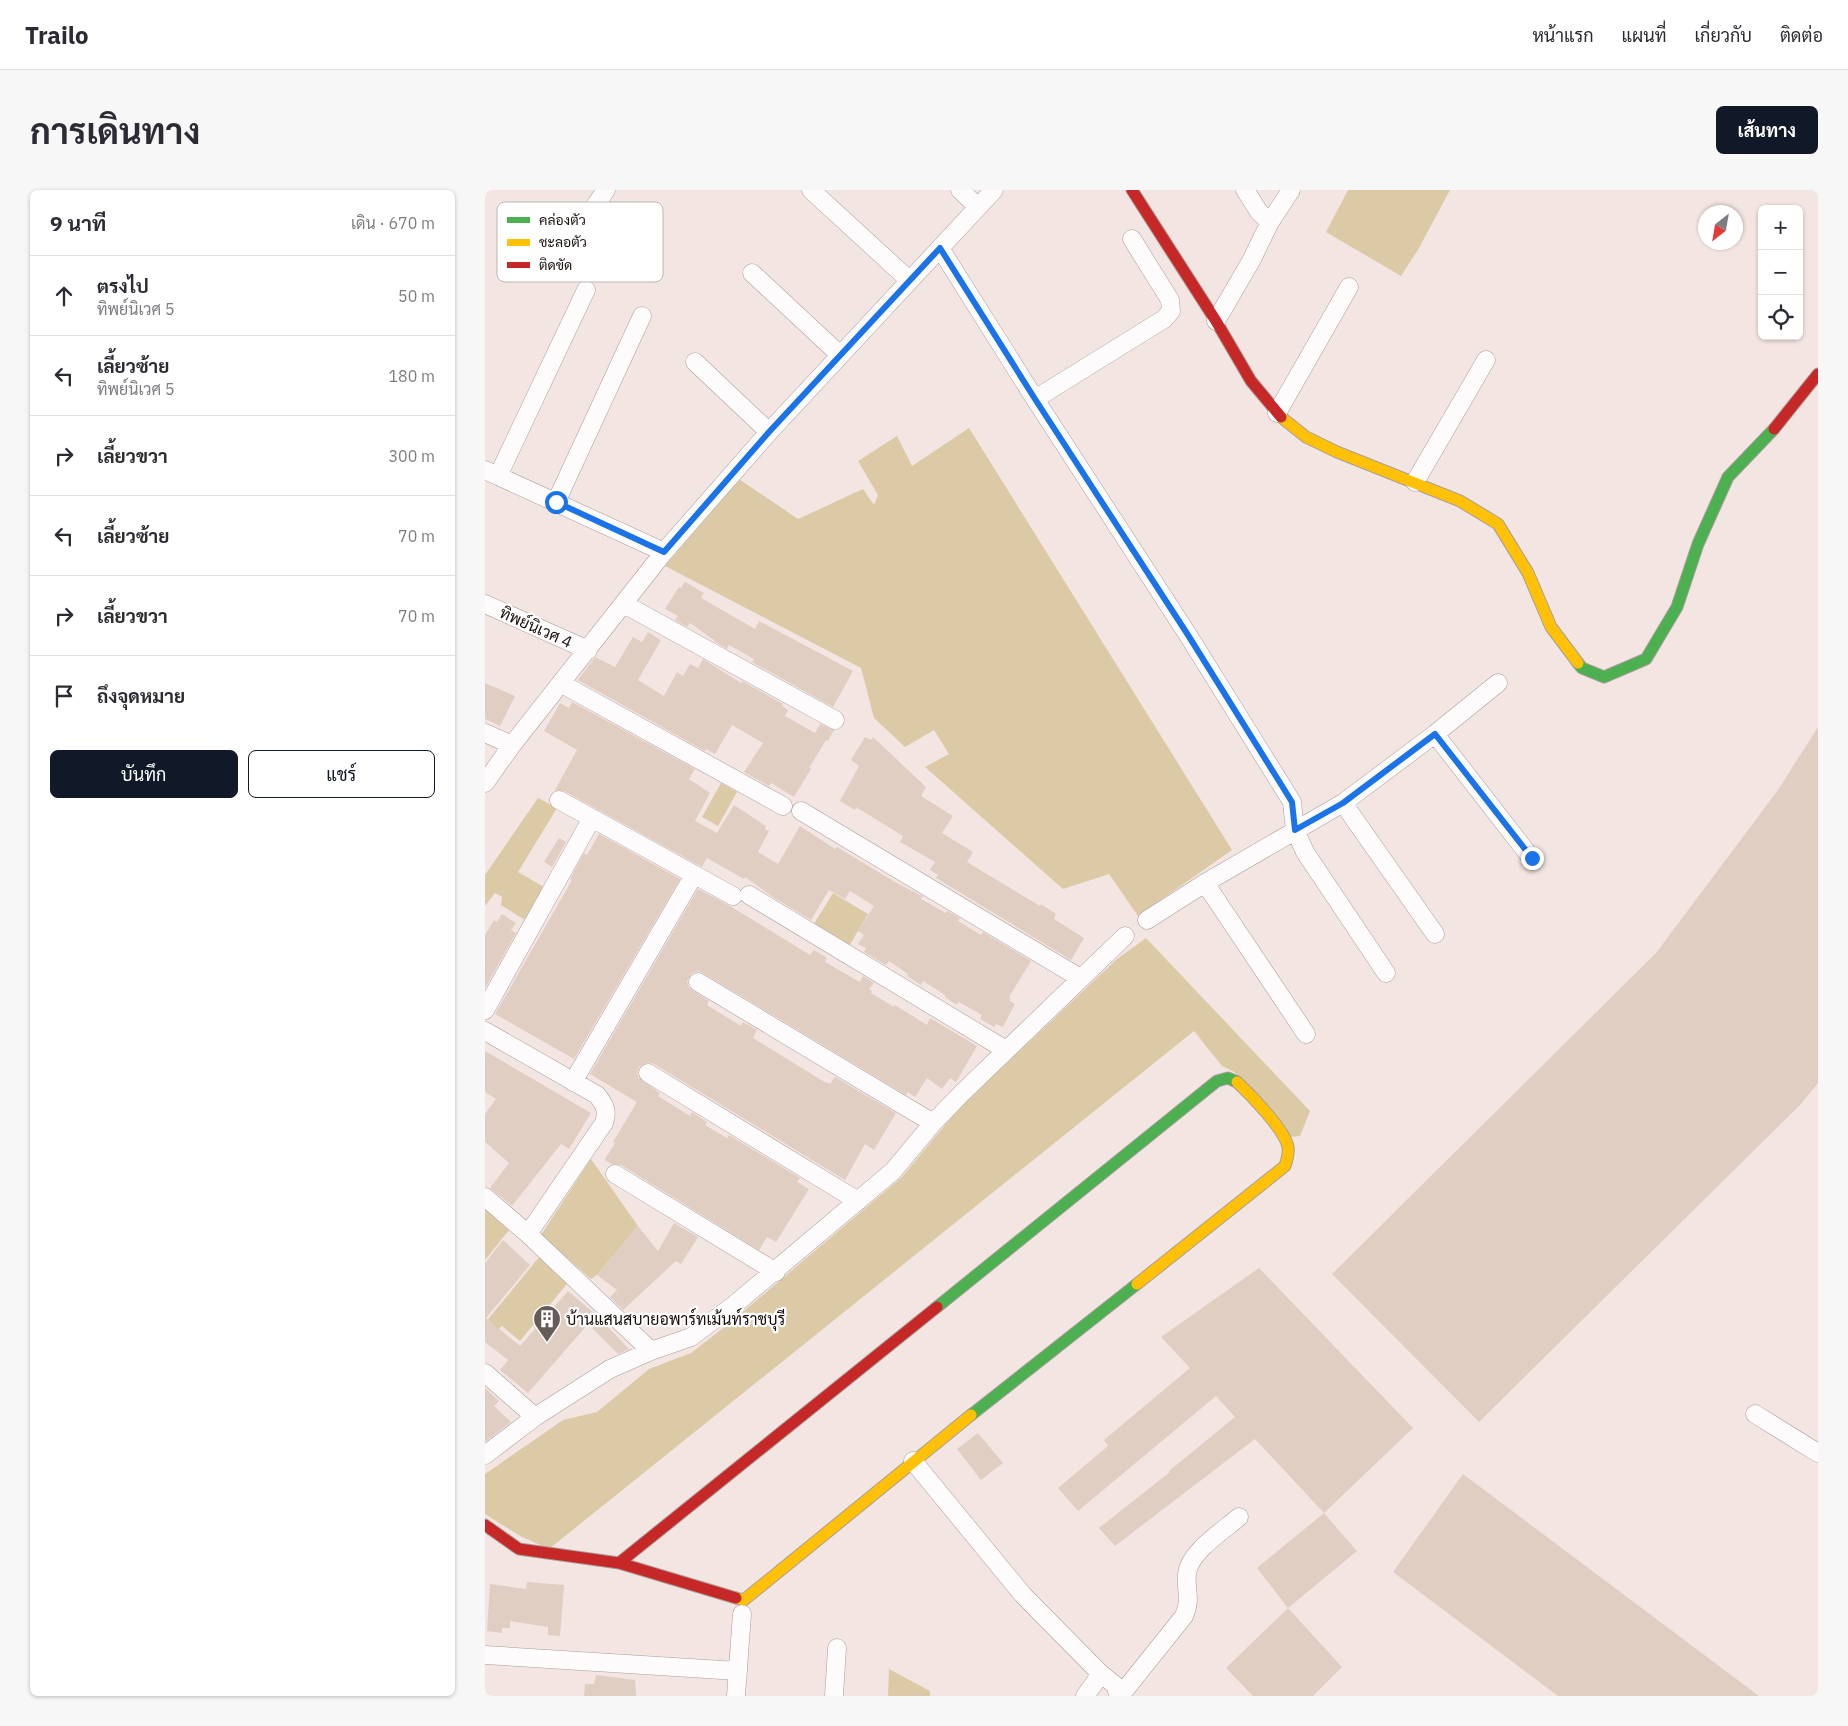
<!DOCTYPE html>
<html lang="th">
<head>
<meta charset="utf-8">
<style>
  body { margin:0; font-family:"IBM Plex Sans",Sarabun,sans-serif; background:#f7f7f7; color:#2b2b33 }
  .controls { position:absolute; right:15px; top:15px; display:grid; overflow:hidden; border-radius:8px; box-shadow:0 1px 4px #0004 }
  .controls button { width:45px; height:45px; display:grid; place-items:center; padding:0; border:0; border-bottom:1px solid #e1e1e2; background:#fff; color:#2b2b33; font:25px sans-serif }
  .compass { position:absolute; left:1213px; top:15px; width:45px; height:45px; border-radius:50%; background:#fff; box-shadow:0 1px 4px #0004; rotate:211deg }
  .stop { position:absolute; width:15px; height:15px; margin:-11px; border:4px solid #1a73e8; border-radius:50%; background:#fff }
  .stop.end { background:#1a73e8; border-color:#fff; box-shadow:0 1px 5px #0008 }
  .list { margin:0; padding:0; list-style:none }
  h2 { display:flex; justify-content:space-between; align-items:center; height:65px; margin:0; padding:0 20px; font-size:21px }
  h2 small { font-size:16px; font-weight:400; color:#7c7c81 }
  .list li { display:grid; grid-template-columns:32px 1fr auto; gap:15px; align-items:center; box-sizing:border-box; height:80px; padding:0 20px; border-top:1px solid #e1e1e2 }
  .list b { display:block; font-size:19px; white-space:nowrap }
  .list p { margin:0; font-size:16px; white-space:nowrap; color:#7c7c81 }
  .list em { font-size:16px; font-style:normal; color:#7c7c81 }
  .actions { display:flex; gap:10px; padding:15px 20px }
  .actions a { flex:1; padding:11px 0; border:1px solid #111827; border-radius:8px; text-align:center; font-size:18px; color:#111827 }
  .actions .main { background:#111827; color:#fff }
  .icon { flex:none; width:28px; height:28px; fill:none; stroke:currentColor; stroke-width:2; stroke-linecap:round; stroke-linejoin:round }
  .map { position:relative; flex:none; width:1333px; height:1506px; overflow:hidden; border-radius:8px }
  header { display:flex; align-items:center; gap:30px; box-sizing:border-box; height:70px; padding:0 25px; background:#fff; border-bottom:1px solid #e1e1e2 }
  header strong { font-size:24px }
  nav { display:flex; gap:28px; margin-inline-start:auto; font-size:18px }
  .intro { display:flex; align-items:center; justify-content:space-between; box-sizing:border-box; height:120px; padding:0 30px }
  h1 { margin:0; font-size:35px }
  .button { padding:12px 22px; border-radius:8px; background:#111827; color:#fff; font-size:18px; font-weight:700 }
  main { display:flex; gap:30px; padding:0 30px }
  aside { flex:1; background:#fff; border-radius:8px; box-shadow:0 1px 4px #0004 }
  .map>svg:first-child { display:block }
  .green { fill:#dccaa7 }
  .building { fill:#e1cec2 }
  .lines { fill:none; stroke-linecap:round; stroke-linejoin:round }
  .street-casing { stroke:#a99e9a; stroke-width:19 }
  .fast-casing { stroke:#a99e9a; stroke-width:13 }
  .slow-casing { stroke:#a99e9a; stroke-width:13 }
  .jam-casing { stroke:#a99e9a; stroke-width:13 }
  .street { stroke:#fdfbfb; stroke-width:18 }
  .fast { stroke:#4caf50; stroke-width:11 }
  .slow { stroke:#ffc107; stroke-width:11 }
  .jam { stroke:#c62828; stroke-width:11 }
  .route { stroke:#1a73e8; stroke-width:6 }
  .labels { text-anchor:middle; stroke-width:4.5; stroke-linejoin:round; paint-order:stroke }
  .street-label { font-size:16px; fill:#1a100d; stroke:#fff }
  .poi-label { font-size:16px; fill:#1a100d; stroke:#fff; text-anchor:start }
  .key { fill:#fff; stroke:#bab7b6; stroke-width:1 }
  .key-label { font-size:14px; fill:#1a100d }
</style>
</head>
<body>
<header>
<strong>Trailo</strong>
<nav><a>หน้าแรก</a><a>แผนที่</a><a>เกี่ยวกับ</a><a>ติดต่อ</a></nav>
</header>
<div class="intro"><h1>การเดินทาง</h1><a class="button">เส้นทาง</a></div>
<main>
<aside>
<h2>9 นาที<small>เดิน · 670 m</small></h2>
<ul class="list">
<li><svg class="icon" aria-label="ahead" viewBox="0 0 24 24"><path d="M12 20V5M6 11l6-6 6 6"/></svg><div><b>ตรงไป</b><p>ทิพย์นิเวศ 5</p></div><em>50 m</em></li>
<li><svg class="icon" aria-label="left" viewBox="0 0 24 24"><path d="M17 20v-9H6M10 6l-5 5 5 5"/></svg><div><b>เลี้ยวซ้าย</b><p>ทิพย์นิเวศ 5</p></div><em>180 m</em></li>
<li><svg class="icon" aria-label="right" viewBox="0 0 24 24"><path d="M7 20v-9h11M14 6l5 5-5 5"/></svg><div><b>เลี้ยวขวา</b></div><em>300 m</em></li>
<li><svg class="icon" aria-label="left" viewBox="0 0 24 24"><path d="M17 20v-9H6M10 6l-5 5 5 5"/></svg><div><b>เลี้ยวซ้าย</b></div><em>70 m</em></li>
<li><svg class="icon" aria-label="right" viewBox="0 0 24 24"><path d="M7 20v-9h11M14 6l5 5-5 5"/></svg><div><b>เลี้ยวขวา</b></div><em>70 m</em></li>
<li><svg class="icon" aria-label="arrive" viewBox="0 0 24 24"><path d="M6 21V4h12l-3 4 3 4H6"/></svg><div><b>ถึงจุดหมาย</b></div></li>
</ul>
<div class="actions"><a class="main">บันทึก</a><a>แชร์</a></div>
</aside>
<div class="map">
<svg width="1333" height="1506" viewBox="0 0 1333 1506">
  <rect width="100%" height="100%" fill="#f3e5e2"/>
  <path class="green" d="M863,0H965L934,58L916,86L841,42Z
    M484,238L747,660L653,726L624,684L578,699L440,577L464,564L449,540L420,557L389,528L376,478L180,376L254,289L313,329L378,299L389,315L393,305L373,271L412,246L427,276Z
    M236,593L252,602L233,636L217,627Z
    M53,608L72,618L33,682L59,697L40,730L16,715L17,707L10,703L0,716V685Z
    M348,703L383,724L363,758L327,737Z
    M661,748L825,921L815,946L805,947L749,882L737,876L709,841L64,1359L35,1346L0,1324V1284L78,1230L112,1222L164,1179L206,1163L246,1132L417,987L474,918L632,769Z
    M106,969L153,1036L112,1085L106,1089L56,1045Z
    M0,1019L24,1040L0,1070Z
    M55,1066L85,1090L35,1151L17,1136L0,1153V1133Z
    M404,1479L445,1501V1506H403Z"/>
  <path class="building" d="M200,392L219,403L216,408L270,439L274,431L368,481L348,517L267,472L269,469L244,455L242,459L229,451V450L205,433L202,437L190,430L193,426L180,419L194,397L196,398Z
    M163,442L176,450L153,490L179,506L192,482L198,486L205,474L213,478L218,469L256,493L257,491L298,514L297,516L303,520L300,526L330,543L335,534L349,540L343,551L341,550L324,578L326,579L309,607L286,593L284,596L259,582L278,553L247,535L230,564L221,559L220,561L93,490L110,467L130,477L148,447L157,452Z
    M0,493L30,506L15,536L0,529Z
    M87,512L210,579L204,589L225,603L210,631L232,643L249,615L281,636L280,639L284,641L273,662L293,674L315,636L350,659L352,657L410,692L433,704L438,706L436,709L461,723L462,721L475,728L473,731L496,745L498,742L546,771L524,807L526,808L524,810L530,814L518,837L511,834L509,837L495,829L497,825L474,812L473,814H470L460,807V805L438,791L436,795L422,786L423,784L404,771L401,775L379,762L381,758L373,754L379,745L373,741L389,716L365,701L360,709L344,700L326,730L288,707L260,687L259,689L222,668L217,677L79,601L70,600L92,560L59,541L75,513L84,518Z
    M1333,537V893L1316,914L994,1232L847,1084L1171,763L1293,600Z
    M380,547L386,550L388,547L441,597L436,606L468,626L457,643L488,662L482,672L555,716L556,714L571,724L569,729L599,748L586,770L451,688L453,685L445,680L450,672L415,652L418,646L371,617L370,620L355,611L374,576L366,570Z
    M114,644L195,689L89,869L10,824L87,690L85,689L99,663L102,665Z
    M74,648L81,652L67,677L59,672Z
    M213,699L245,716L325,765L329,760L342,768L340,772L375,792L378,786L389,793L384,799L387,801L386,803L409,817L410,815L442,835L445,828L492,856L471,892L465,888L457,899L442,888L430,907L423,902L421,905L218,783L213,781L207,783L202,791L204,798L224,811L222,815L256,836L258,832L272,840L268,848L341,893V892L345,894L350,887L411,923L389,960L380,954L360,990L169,874L163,872L154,877L152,883L154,888L175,903L173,906L205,926L207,922L222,932L220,935L242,948L244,945L315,988L312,992L324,999L291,1052L282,1047L274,1060L136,975L127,974L121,971L120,969L130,953L128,952L152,912L105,884Z
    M17,724L31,733L26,740L31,743L0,798V745L9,730L12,732Z
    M0,861L106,923L84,959L76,954L27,1016L5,998L24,973L0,952V924L11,909L0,902Z
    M189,1033L213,1047L196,1074L191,1071L138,1120L125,1107L132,1100L112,1085L153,1036L173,1061Z
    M18,1050L45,1075L1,1128L35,1156L83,1101L122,1134L121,1135L144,1159L133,1164L103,1134L43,1203L15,1180L23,1170L0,1152V1073Z
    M774,1078L928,1238L839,1323L770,1249L630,1356L614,1338L685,1282L684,1281L750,1227L731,1206L593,1321L573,1298L623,1256L619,1250L705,1178L676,1147Z
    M0,1198L14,1211L9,1216L26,1232L0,1252Z
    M493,1243L518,1273L496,1290L472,1259Z
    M978,1284L1274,1506H1073L908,1382Z
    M839,1323L872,1361L803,1418L772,1378Z
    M42,1392L79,1395L75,1446L63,1445V1437L25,1431V1438H17V1443L2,1441L5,1394L41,1399Z
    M803,1418L857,1477L828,1506H768L741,1478Z
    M111,1485L150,1490L151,1506H99L100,1494H109Z"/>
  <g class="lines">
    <defs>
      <path id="street" d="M326,0L424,90
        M475,0L493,17
        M760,0L774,22L785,32
        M455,58L550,209L703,445L807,612L810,640L820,662L901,783
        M69,74L121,0
        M267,83L355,165
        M731,131L766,71L785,32L806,0
        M210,172L284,242
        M550,209L679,129L686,121L685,110L647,49
        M792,223L864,97
        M0,280L179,362L284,242L509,0
        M13,286L101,100
        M930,292L1001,170
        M71,312L157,126
        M0,414L103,460
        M139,414L350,530
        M77,494L298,616
        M0,543L27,555
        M950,544L1047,669
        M0,593L27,555L179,362
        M74,610L248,706
        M858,613L950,744
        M316,621L595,788
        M720,693L821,844
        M264,705L521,860
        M662,730L720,693L858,613L950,544L1013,493
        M213,792L448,933
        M0,820L107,628
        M0,841L112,905C120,915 123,921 119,933L43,1044
        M163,883L373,1011
        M88,892L209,685
        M130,984L291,1082
        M0,1007L43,1044L166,1161
        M0,1183L50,1227
        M1270,1224L1333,1263
        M0,1265L50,1227L125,1179L166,1161L206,1147L249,1115L408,981L448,933L477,903L640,746
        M428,1271L538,1405L616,1484L630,1495L634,1506
        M0,1465L253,1481
        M251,1506L257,1424
        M349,1506L352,1458
        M600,1506L616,1484
        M635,1506L699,1426C707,1407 700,1401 702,1384C704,1362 738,1341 754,1327"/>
      <path id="fast" d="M1093,473L1097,478L1119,487L1161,469L1192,417L1213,354L1243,287L1289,239
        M452,1117L732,891L743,888L752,892
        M486,1225L652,1094"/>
      <path id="slow" d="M796,227L821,247L852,262L975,311L1013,334L1043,383L1066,437L1093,473
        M652,1094L800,976C802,970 804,963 803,957C800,940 765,904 752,892
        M251,1408L259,1410L486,1225"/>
      <path id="jam" d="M647,0L731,131L766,191L796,227
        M1289,239L1333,184
        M0,1335L34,1359L134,1373L251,1408
        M134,1373L452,1117"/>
    </defs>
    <use href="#street" class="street-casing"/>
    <use href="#fast" class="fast-casing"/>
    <use href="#slow" class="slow-casing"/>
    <use href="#jam" class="jam-casing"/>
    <use href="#street" class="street"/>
    <use href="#fast" class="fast"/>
    <use href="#slow" class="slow"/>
    <use href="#jam" class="jam"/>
  </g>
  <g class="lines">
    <path class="route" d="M71,312L179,362L284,242L455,58L550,209L703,445L807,612L810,640L858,613L950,544L1047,668"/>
  </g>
  <defs>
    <symbol id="building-pin" viewBox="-11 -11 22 30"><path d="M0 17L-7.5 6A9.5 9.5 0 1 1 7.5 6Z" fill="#665b58" stroke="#fff"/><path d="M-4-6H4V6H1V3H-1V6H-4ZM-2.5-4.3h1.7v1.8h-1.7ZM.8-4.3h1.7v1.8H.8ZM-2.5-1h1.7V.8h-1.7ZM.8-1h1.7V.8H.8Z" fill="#fff"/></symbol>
  </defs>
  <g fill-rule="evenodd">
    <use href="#building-pin" x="46" y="1113" width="32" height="43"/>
  </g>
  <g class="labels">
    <g class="street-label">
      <text transform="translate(51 437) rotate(24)" y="6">ทิพย์นิเวศ 4</text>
    </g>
    <g class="poi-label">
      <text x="81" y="1135">บ้านแสนสบายอพาร์ทเม้นท์ราชบุรี</text>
    </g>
  </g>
  <rect x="12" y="12" width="166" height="80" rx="8" class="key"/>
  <rect x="22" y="27" width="23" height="6" fill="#4caf50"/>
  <rect x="22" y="49" width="23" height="7" fill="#ffc107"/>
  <rect x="22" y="72" width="23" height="6" fill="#c62828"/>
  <g class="key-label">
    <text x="54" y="35">คล่องตัว</text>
    <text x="54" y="57">ชะลอตัว</text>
    <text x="54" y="80">ติดขัด</text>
  </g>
</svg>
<div class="controls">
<button>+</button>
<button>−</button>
<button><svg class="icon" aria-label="locate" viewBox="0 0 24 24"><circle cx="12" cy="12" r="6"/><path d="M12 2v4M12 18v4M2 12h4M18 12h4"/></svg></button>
</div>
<svg class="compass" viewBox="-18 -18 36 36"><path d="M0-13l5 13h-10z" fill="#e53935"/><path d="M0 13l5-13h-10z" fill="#7c7c81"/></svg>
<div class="stop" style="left:71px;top:312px"></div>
<div class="stop end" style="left:1047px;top:668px"></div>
</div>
</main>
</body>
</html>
